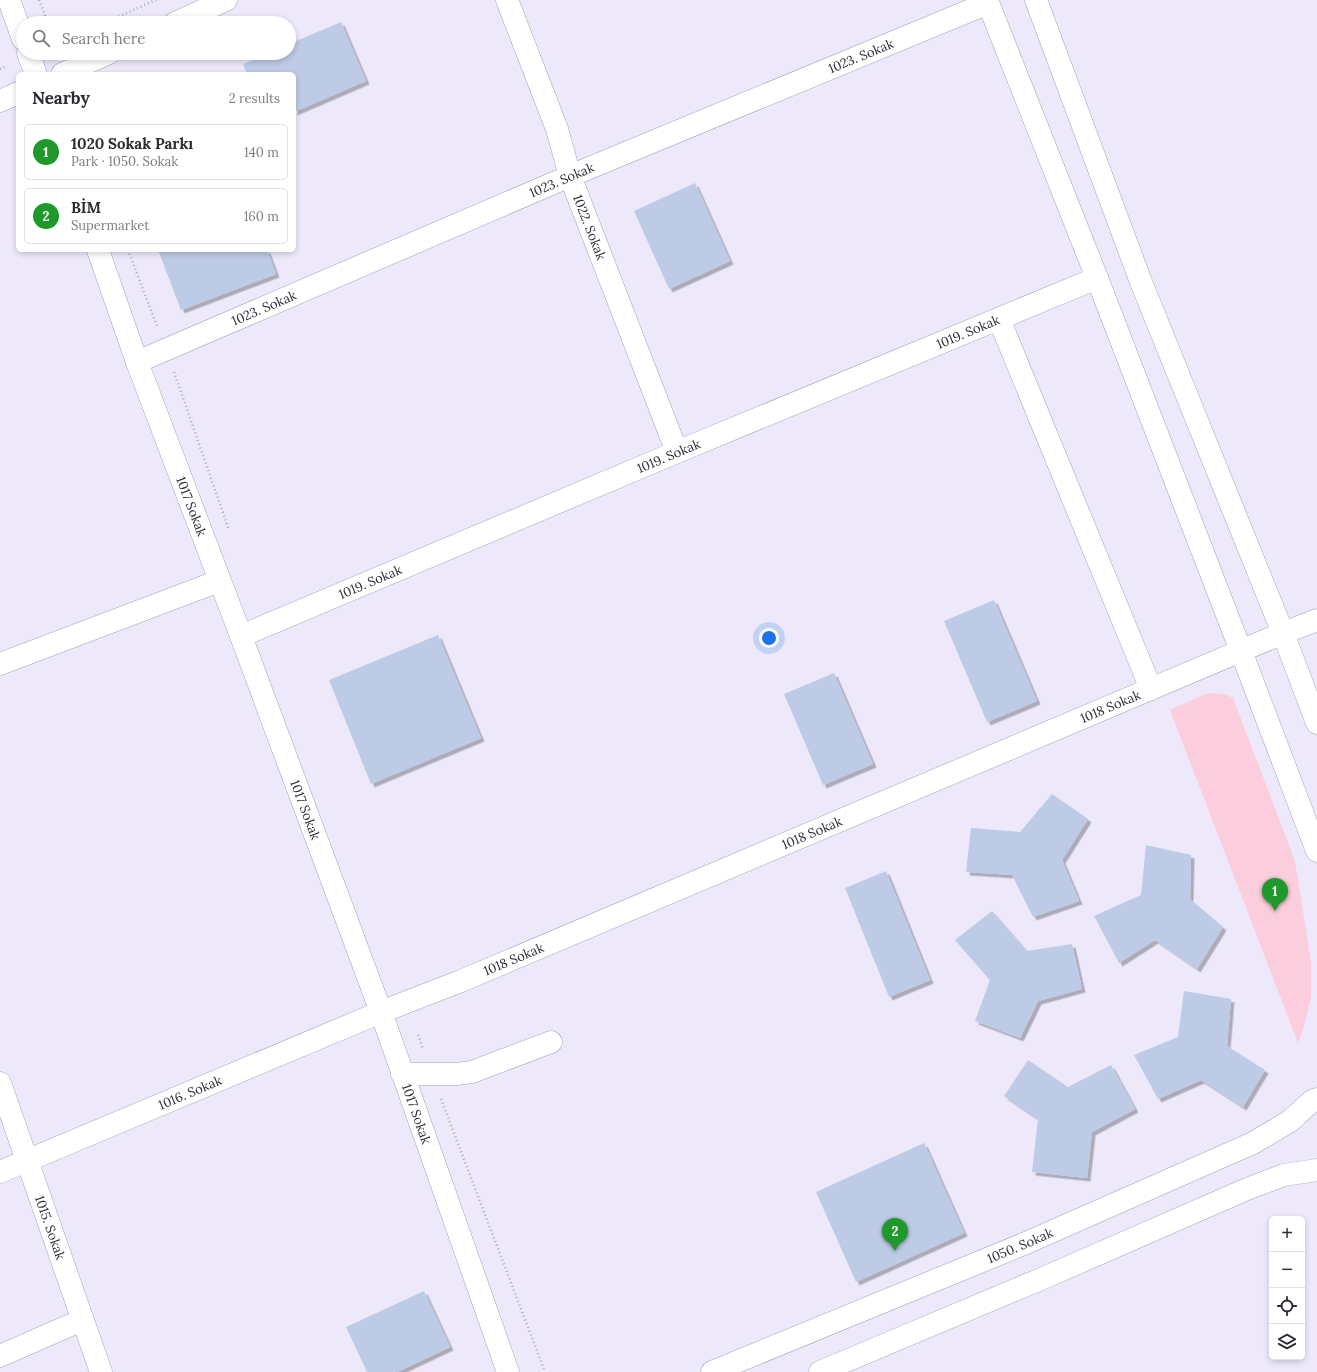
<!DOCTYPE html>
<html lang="en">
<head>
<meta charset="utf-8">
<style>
  body { margin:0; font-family:Lora,serif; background:#f2f2f3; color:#2b2b33 }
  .controls { position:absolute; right:12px; bottom:12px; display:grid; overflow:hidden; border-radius:6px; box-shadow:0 2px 6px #0003 }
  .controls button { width:36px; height:36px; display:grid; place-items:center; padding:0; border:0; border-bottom:1px solid #e1e1e2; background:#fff; color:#2b2b33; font:20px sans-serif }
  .you { position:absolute; left:769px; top:638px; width:14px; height:14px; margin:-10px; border:3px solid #fff; border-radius:50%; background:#1a73e8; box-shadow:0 0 0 6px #1a73e833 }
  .badge { display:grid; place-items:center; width:26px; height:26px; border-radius:50%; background:#1f992c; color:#fff; font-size:13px; font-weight:700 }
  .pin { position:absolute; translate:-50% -33px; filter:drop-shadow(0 1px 2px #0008) }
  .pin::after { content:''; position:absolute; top:21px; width:14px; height:12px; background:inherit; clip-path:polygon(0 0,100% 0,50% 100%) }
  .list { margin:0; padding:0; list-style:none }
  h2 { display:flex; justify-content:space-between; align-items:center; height:52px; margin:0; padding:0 16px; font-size:17px }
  h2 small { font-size:13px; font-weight:400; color:#7c7c81 }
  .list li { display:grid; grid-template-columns:26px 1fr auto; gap:12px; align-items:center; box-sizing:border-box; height:56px; margin:0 8px 8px; padding:0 8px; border:1px solid #e1e1e2; border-radius:6px }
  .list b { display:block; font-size:15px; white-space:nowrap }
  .list p { margin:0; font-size:13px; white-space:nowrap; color:#7c7c81 }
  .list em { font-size:13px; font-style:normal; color:#7c7c81 }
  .icon { flex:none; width:22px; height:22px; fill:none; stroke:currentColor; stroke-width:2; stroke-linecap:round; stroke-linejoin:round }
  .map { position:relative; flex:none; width:1317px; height:1372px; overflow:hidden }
  .search { position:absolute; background:#fff; box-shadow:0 2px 6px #0003; left:16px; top:16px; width:280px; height:44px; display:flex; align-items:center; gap:10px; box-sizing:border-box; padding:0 14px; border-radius:22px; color:#7c7c81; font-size:15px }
  .panel { position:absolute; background:#fff; box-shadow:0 2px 6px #0003; left:16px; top:72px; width:280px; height:180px; border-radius:6px }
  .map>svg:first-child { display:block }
  .green { fill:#fbcddd }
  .building { fill:#becbe7; filter:url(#shadow) }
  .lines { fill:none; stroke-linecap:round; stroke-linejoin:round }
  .minor-casing { stroke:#a69fbc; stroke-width:23 }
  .path { stroke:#ada9b9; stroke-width:2.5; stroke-dasharray:1 3; stroke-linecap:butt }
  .minor { stroke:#fff; stroke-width:22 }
  .labels { text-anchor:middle; stroke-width:4; stroke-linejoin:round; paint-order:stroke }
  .street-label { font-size:13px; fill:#2f2c38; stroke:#fff }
</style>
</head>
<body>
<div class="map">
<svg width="1317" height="1372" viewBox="0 0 1317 1372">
  <defs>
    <filter id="shadow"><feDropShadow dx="3.5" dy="3.5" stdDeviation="0" flood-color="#0004"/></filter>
  </defs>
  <rect width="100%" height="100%" fill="#ede9fb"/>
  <path class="green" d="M1208,693L1224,694L1233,698L1295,861L1311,962V997L1303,1030L1298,1043L1170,710Z"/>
  <path class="building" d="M341,22L366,81L294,112V74H247L243,64L269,53H289V44Z
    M695,183L730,261L669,289L634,211Z
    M158,250H267L276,274L181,310Z
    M994,600L1037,701L987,722L944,621Z
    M438,635L481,738L371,784L329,680Z
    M834,673L873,764L823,785L784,694Z
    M1052,794L1088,819L1062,860L1079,901L1033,917L1012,875L966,872L971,828L1020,832Z
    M1146,845L1191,855L1190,899L1223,927L1197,969L1155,940L1119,963L1094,916L1141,895Z
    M886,871L930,980L889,997L845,888Z
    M992,911L1027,951L1072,944L1082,989L1038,1001L1020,1038L975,1021L990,980L955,940Z
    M1184,991L1231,999L1227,1046L1265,1070L1243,1107L1201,1080L1158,1099L1134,1055L1178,1037Z
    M1028,1060L1068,1087L1111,1065L1135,1109L1092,1132L1087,1178L1032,1172L1038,1119L1004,1096Z
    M924,1143L964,1233L856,1282L816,1192Z
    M424,1291L450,1347L397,1372H367L346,1327Z"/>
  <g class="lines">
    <defs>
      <g id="minor">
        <path d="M9,0L23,39"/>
        <path id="s1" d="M507,0L557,129L570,176L677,452"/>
        <path d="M987,0L1097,278L1241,651L1317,851"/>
        <path d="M1036,0L1141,282L1283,633L1317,723"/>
        <path d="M175,23L226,0"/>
        <path d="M28,53L36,74"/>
        <path d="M62,74L109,53"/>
        <path d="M0,101L18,93"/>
        <path id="s2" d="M98,250L137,362L241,636L381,1012L508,1372"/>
        <path d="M999,319L1151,689"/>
        <path id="s3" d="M137,362L570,176L988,3"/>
        <path id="s4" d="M241,636L677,452L1097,278"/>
        <path d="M0,664L219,581"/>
        <path d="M402,1074H457L472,1072L551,1042"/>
        <path id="s5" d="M0,1083L101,1372"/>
        <path id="s6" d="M0,1172L381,1012L461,981L1283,633L1317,620"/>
        <path d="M0,1356L82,1320"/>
        <path id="s7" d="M712,1372L1026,1243L1253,1143L1290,1121L1312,1101L1317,1099"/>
        <path d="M820,1372L1048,1276L1247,1189L1284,1175L1317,1170"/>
      </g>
    </defs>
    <use href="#minor" class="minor-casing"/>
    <path class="path" d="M39,0L48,23
      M104,23L156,0
      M0,69L7,66
      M128,250L157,326
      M174,372L229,530
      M418,1035L423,1049
      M441,1099L545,1372"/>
    <use href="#minor" class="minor"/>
  </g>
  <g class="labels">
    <g class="street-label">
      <text dy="5" stroke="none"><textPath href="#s3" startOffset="786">1023. Sokak</textPath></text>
      <text dy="5" stroke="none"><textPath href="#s3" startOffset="462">1023. Sokak</textPath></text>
      <text dy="5" stroke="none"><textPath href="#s1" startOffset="242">1022. Sokak</textPath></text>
      <text dy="5" stroke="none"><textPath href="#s3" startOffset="138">1023. Sokak</textPath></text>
      <text dy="5" stroke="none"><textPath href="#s4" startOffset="788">1019. Sokak</textPath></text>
      <text dy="5" stroke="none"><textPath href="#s4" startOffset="464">1019. Sokak</textPath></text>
      <text dy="5" stroke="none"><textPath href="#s2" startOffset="273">1017 Sokak</textPath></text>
      <text dy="5" stroke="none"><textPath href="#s4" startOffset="140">1019. Sokak</textPath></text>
      <text dy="5" stroke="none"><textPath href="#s6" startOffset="1204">1018 Sokak</textPath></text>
      <text dy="5" stroke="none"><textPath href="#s2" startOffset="597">1017 Sokak</textPath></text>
      <text dy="5" stroke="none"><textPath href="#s6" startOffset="880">1018 Sokak</textPath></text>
      <text dy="5" stroke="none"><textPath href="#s6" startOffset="556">1018 Sokak</textPath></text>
      <text dy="5" stroke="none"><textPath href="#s6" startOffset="206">1016. Sokak</textPath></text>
      <text dy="5" stroke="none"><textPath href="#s2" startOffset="921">1017 Sokak</textPath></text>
      <text dy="5" stroke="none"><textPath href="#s5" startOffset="153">1015. Sokak</textPath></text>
      <text dy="5" stroke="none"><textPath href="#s7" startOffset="333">1050. Sokak</textPath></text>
    </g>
  </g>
</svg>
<div class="controls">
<button>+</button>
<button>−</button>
<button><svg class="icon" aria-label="locate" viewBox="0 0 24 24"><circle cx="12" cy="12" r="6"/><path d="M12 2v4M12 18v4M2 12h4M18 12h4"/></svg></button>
<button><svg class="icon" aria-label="layers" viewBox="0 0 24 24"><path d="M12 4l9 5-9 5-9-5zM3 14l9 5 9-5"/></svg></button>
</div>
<div class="you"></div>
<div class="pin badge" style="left:1275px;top:911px">1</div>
<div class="pin badge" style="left:895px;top:1251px">2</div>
<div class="search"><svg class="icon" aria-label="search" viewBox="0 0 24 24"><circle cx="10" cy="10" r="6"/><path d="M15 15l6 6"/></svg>Search here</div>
<section class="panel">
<h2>Nearby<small>2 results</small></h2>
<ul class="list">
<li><span class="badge">1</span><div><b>1020 Sokak Parkı</b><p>Park · 1050. Sokak</p></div><em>140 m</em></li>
<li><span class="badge">2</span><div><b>BİM</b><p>Supermarket</p></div><em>160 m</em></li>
</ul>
</section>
</div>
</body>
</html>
